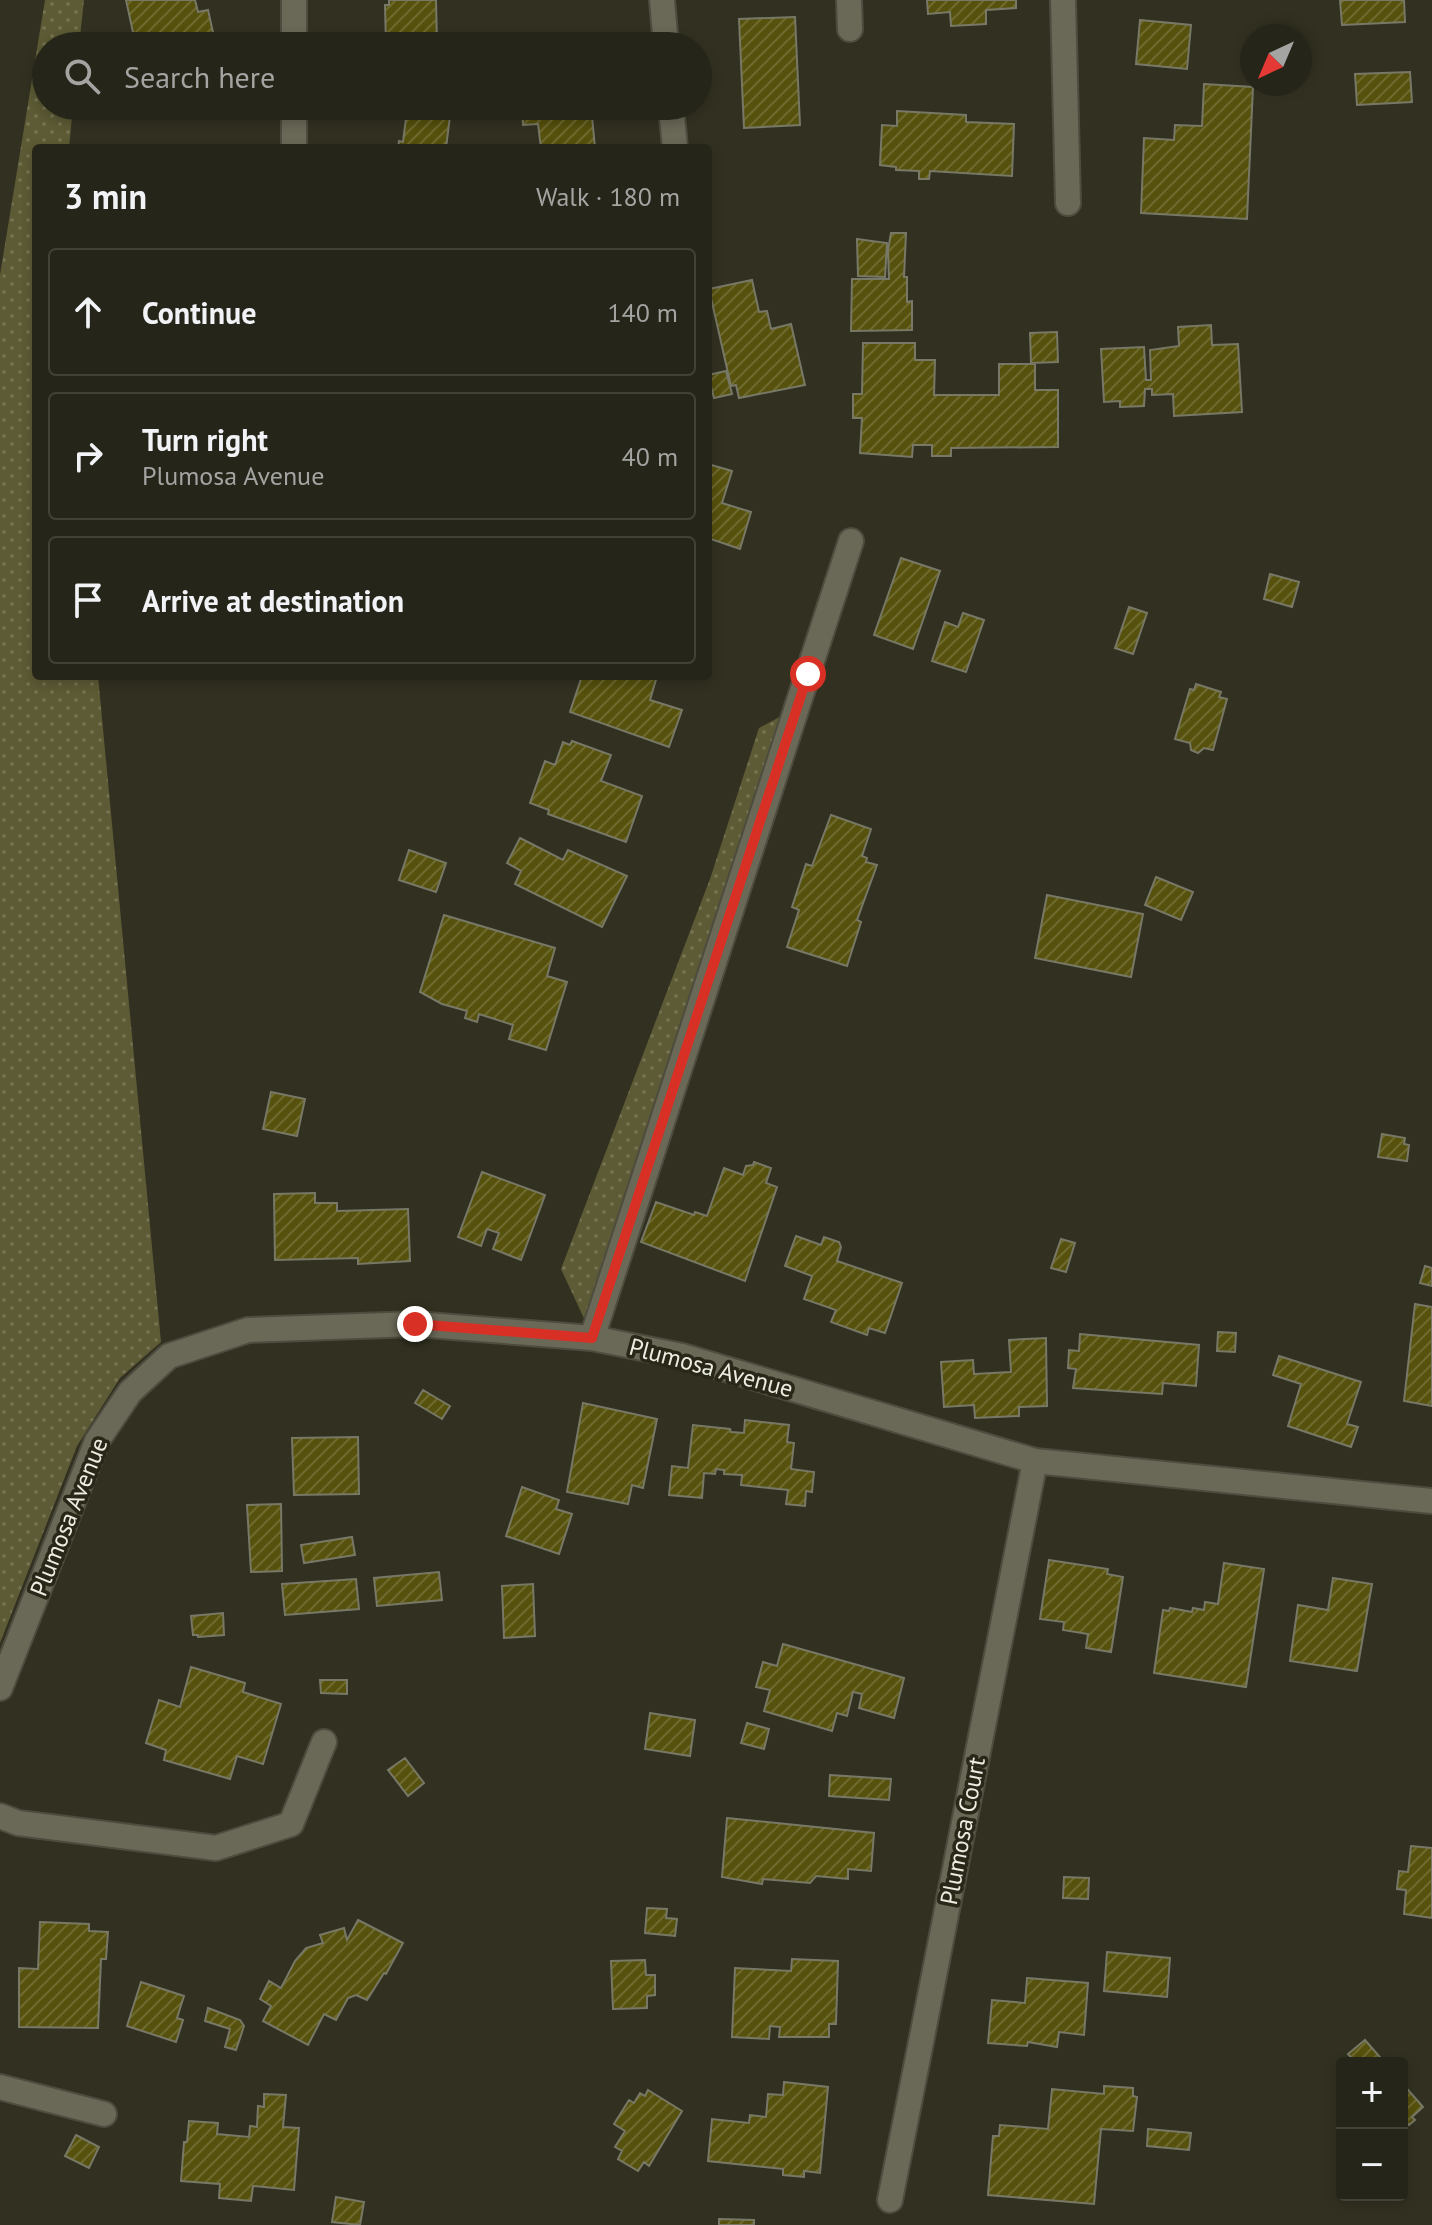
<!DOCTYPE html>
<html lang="en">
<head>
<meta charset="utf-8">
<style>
  body { margin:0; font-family:"PT Sans",sans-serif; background:#2e2d22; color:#f1f3f6 }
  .controls { position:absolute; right:24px; bottom:24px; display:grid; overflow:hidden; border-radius:8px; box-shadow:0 4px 12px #0003 }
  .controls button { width:72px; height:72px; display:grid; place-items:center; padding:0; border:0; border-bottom:2px solid #424238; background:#262519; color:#f1f3f6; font:40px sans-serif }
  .compass { position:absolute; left:1240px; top:24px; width:72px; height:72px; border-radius:50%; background:#262519; box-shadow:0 4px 12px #0003; rotate:224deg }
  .stop { position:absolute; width:24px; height:24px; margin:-18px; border:6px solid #d93025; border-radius:50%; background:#fff }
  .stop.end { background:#d93025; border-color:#fff; box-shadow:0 2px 8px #0008 }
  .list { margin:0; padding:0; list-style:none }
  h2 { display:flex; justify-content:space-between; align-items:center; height:104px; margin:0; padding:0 32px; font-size:34px }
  h2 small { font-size:26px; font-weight:400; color:#a4a5a2 }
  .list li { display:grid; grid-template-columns:52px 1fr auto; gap:24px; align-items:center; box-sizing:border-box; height:128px; margin:0 16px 16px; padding:0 16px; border:2px solid #424238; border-radius:8px }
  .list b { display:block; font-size:30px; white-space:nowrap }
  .list p { margin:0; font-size:26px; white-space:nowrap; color:#a4a5a2 }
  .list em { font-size:26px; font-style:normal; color:#a4a5a2 }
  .icon { flex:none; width:44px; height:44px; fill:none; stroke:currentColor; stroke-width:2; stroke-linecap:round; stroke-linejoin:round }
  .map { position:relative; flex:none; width:1432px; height:2225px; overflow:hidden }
  .search { position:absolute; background:#262519; box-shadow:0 4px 12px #0003; left:32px; top:32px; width:680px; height:88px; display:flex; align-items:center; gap:20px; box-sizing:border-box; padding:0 28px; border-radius:44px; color:#a4a5a2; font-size:30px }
  .panel { position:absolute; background:#262519; box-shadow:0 4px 12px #0003; left:32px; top:144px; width:680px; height:536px; border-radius:8px }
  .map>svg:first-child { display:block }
  .grass { fill:url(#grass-dots) }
  .building { fill:url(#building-hatch); stroke:#787866; stroke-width:2 }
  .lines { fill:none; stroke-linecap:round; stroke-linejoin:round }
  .minor-casing { stroke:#4d4c3e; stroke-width:28 }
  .minor { stroke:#6a6958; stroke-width:24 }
  .route { stroke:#d93025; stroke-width:10 }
  .labels { text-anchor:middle; stroke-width:7; stroke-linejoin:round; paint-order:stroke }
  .street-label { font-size:24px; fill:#edece2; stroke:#282718 }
</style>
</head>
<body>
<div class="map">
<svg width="1432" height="2225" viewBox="0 0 1432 2225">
  <defs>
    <pattern id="grass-dots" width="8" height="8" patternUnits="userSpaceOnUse" patternTransform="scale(2)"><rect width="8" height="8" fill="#5d5b35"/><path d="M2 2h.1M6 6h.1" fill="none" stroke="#757352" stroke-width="1.8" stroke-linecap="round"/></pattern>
    <pattern id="building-hatch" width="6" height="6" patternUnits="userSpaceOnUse" patternTransform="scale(2)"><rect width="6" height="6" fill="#56510c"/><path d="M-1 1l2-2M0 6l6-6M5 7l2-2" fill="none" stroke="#6f6a2f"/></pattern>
  </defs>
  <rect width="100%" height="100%" fill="#323121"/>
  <path class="grass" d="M45,0H84L79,46H46V106H73L69,148H36V676H98L161,1342L120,1378L77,1446L0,1643V275Z
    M787,713L589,1329L561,1269L710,879L759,728Z"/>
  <path class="building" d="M126,0H195L198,12L208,10L216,46H136Z
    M389,0H436L437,44L386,46L385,5H389Z
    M927,0H1016V8L986,10V24L951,26L950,12L928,14Z
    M1340,0H1404L1405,22L1342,25Z
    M795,17L800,125L744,128L739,19Z
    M1140,20L1191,25L1187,69L1136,64Z
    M1410,72L1412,102L1357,105L1355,74Z
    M1204,84L1253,87L1247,219L1141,213L1144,138L1174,140L1175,125L1202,126Z
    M522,106H591L595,148H541L538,124L523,125Z
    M407,110L450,116L446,148H398L399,141L403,142Z
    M897,111L966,115V122L1014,124L1012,176L930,171L929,179H919V171L896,170V167L880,165L882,125L897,126Z
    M891,233H906L904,277H907V302L912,301V330L851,331L852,279H889L888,250Z
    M857,239L887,243L885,277L858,276Z
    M752,280L759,312L767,311L771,329L791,324L805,385L739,398L736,385L731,386L709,289Z
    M1211,325L1212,345L1238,344L1242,412L1174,416L1173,394L1152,395V389H1145L1144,406L1120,407V401L1104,402L1101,349L1144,347L1146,380H1151L1150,350L1179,346L1178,327Z
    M1057,332L1058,362L1031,363L1030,333Z
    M863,343H915V360H935L934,395H999V364H1035V390H1058V447L951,448V456H932V445H913L912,457L860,453L862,418H853V394H862Z
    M726,371L732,394L714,398L708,375Z
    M708,464L732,471L722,503L751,512L740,549L708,538Z
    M901,558L940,571L913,649L874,635Z
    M1270,574L1299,582L1292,607L1264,599Z
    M1129,607L1147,613L1133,654L1115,648Z
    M963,613L984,620L966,672L932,661L945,622L958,627Z
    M582,676H657L650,700L682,710L669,747L570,712Z
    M1196,684L1221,692L1219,697L1227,699L1213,750L1204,748L1198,753L1191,750L1190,743L1175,739L1190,689L1194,690Z
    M572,741L611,755L601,781L642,796L626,842L548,814L549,810L530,803L545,761L555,765L563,742L570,745Z
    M831,815L871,829L862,856L867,858L866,862L877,865L857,920L861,922L847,966L787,947L799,910L792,907L806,864L812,866Z
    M520,838L563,860L568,850L627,876L602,927L515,884L521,871L507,863Z
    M409,850L446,863L436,892L399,880Z
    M1156,877L1193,892L1181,920L1145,905Z
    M1047,895L1143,914L1131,977L1035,958Z
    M444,915L555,948L547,976L567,982L546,1050L509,1039L513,1025L479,1014L477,1022L465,1018L467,1011L442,1004L420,992Z
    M271,1092L305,1099L297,1136L263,1129Z
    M1382,1134L1405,1138L1404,1144L1409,1145L1407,1161L1378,1157Z
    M754,1162L771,1168L766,1183L777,1187L745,1281L641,1242L656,1202L694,1215L695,1212L707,1216L724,1168L743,1175L746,1166L753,1165Z
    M482,1172L545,1195L521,1260L493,1249L499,1233L487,1229L481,1246L458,1237Z
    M315,1193V1203H337V1211L408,1209L410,1261L358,1264V1258L275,1260L274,1194Z
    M796,1236L821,1245L824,1237L839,1242L841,1247L837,1261L902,1283L885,1333L869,1328L867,1335L831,1322L836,1310L804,1299L812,1276L785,1266Z
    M1061,1239L1075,1243L1066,1272L1051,1268Z
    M1425,1266L1432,1268V1286L1420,1283Z
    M1415,1304L1432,1307V1406L1404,1401Z
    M1218,1332L1236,1333L1235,1352L1217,1351Z
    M1080,1334L1199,1345L1196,1386L1163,1383L1162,1394L1073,1388L1076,1369L1068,1368L1069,1350L1079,1351Z
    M1046,1338L1047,1406L1019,1407V1416L975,1418L974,1405L944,1407L941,1362L973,1360L974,1374L1011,1372L1009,1340Z
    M1279,1356L1361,1382L1347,1424L1358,1427L1351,1447L1288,1426L1301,1384L1273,1375Z
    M423,1390L450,1406L442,1419L415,1403Z
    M583,1403L657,1419L643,1488L632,1485L628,1504L567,1492Z
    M745,1420L789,1425L787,1442L794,1443L791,1469L814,1472L812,1492L806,1491L805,1506L786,1504L788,1490L741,1485L742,1475L724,1474V1470L716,1469L715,1474L704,1473L702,1498L669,1495L672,1466L688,1468L693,1425L730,1429L731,1432L744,1433Z
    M358,1437L359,1494L294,1495L292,1438Z
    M522,1487L559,1500L556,1509L572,1514L559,1554L506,1536Z
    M281,1504L282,1571L251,1572L247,1505Z
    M352,1537L355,1555L304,1563L301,1545Z
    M1049,1560L1108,1569L1107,1574L1123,1577L1111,1652L1086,1648L1088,1634L1063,1630L1064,1622L1040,1619Z
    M1224,1563L1264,1569L1246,1687L1154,1673L1163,1610L1169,1611L1170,1608L1192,1612L1193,1608L1204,1610L1205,1602L1218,1604Z
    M439,1572L442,1600L377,1606L374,1578Z
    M1333,1578L1372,1584L1357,1671L1290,1661L1298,1605L1328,1610Z
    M356,1579L359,1609L285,1615L282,1584Z
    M533,1584L535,1636L504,1638L502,1586Z
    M223,1613L224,1635L198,1637V1635H193L191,1616Z
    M783,1644L904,1678L894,1718L859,1708L862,1694L853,1692L847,1716L837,1713L832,1731L764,1711L770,1690L756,1687L763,1662L777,1666Z
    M191,1667L245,1683L243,1692L281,1704L263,1764L237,1756L230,1779L164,1760L166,1750L146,1743L159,1700L180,1707Z
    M320,1680H347V1694L321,1693Z
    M650,1713L695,1720L690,1756L645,1749Z
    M747,1723L769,1729L764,1749L741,1743Z
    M405,1758L424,1783L408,1796L388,1770Z
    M830,1775L891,1779L889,1800L829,1796Z
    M727,1818L874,1833L871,1871L848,1869V1879L816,1876L810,1883L763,1879L762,1884L722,1877Z
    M1411,1846L1432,1848V1918L1404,1914L1406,1890L1397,1889L1399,1871L1408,1872Z
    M1064,1877L1089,1878L1088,1899L1063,1898Z
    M647,1908L667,1909L666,1918L677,1919L675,1936L645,1933Z
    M358,1920L403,1943L386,1974L384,1973L367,2000L356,1995L348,1998L336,2020L324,2014L308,2045L263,2021L271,2006L260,1999L269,1981L281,1988L295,1961L306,1948L323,1943L320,1935L344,1928L347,1940Z
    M40,1922L89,1924V1931L108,1932L106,1959H101L98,2028L19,2027V1968L38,1969Z
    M1107,1952L1170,1958L1167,1997L1104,1991Z
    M792,1959L838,1961L836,2024H829V2037H779L780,2027L770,2026L769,2039L732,2037L735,1968L791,1971Z
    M645,1960L646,1975H655V1995L647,1996V2008L613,2009L611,1961Z
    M1027,1978L1088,1983L1084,2035L1059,2032L1057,2047L1028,2042L1027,2046L988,2043L992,2000L1025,2003Z
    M141,1982L184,1996L177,2018L183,2020L176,2042L127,2026Z
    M208,2008L240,2020L244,2026L236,2050L225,2047L230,2029L205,2021Z
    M1365,2040L1385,2063H1356L1348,2054Z
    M784,2082L828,2087L820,2173L804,2171V2177L783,2175V2169L708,2161L712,2119L749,2123L750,2115L766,2117L768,2094L783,2095Z
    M1402,2083L1423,2107L1412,2117L1415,2120L1409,2125L1402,2116Z
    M1104,2086L1133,2088V2096L1137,2097L1133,2131L1101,2129L1094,2204L988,2195L993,2136H999L1000,2125L1048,2129L1052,2089L1104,2094Z
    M648,2090L682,2111L649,2166L644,2162L638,2171L618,2159L622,2151L615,2147L625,2131L614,2124L629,2100L634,2103L640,2093L645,2096Z
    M264,2094L286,2095L283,2127L299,2128L294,2190L253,2186L251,2201L219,2198L220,2184L181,2181L184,2142H187L189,2121L218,2123L217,2134L249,2137L250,2126L257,2127L258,2106L264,2107Z
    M1148,2129L1191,2133L1189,2150L1147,2146Z
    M76,2135L99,2147L89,2168L65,2156Z
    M336,2197L364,2202L360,2225L332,2222Z
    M719,2219L754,2220V2225H719Z"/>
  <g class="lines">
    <defs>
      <path id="minor" d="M294,0V46
        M662,0L666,46
        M849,0L850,29
        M1063,0L1068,203
        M294,106V148
        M671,106L675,148
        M592,1338L851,541
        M0,1688L97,1441L130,1392L169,1356L248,1330L415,1324L592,1338L682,1356L1035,1461L1432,1501
        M0,1816L18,1823L216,1848L291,1824L324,1742
        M0,2087L104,2114
        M890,2200L1035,1461"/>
    </defs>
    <use href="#minor" class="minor-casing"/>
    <use href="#minor" class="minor"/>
  </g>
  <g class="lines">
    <path class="route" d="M415,1324L592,1338L808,674"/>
  </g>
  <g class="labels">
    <g class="street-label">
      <text transform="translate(711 1368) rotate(15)" y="8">Plumosa Avenue</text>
      <text transform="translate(69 1517) rotate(-68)" y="8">Plumosa Avenue</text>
      <text transform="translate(963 1831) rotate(-79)" y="8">Plumosa Court</text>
    </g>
  </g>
</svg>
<div class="controls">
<button>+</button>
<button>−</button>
</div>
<svg class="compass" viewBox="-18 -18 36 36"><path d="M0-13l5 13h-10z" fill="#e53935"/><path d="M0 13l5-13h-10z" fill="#a4a5a2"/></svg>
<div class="stop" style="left:808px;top:674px"></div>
<div class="stop end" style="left:415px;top:1324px"></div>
<div class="search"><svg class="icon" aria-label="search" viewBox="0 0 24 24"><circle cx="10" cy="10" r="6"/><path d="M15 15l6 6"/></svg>Search here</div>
<section class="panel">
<h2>3 min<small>Walk · 180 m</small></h2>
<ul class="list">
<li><svg class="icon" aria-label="ahead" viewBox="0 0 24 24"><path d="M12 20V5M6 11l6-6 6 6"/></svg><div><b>Continue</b></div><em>140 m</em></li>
<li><svg class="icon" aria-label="right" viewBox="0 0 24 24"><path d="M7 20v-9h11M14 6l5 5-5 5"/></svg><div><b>Turn right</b><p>Plumosa Avenue</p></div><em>40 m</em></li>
<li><svg class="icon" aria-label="arrive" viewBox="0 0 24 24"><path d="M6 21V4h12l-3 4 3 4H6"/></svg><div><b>Arrive at destination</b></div></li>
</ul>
</section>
</div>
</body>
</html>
